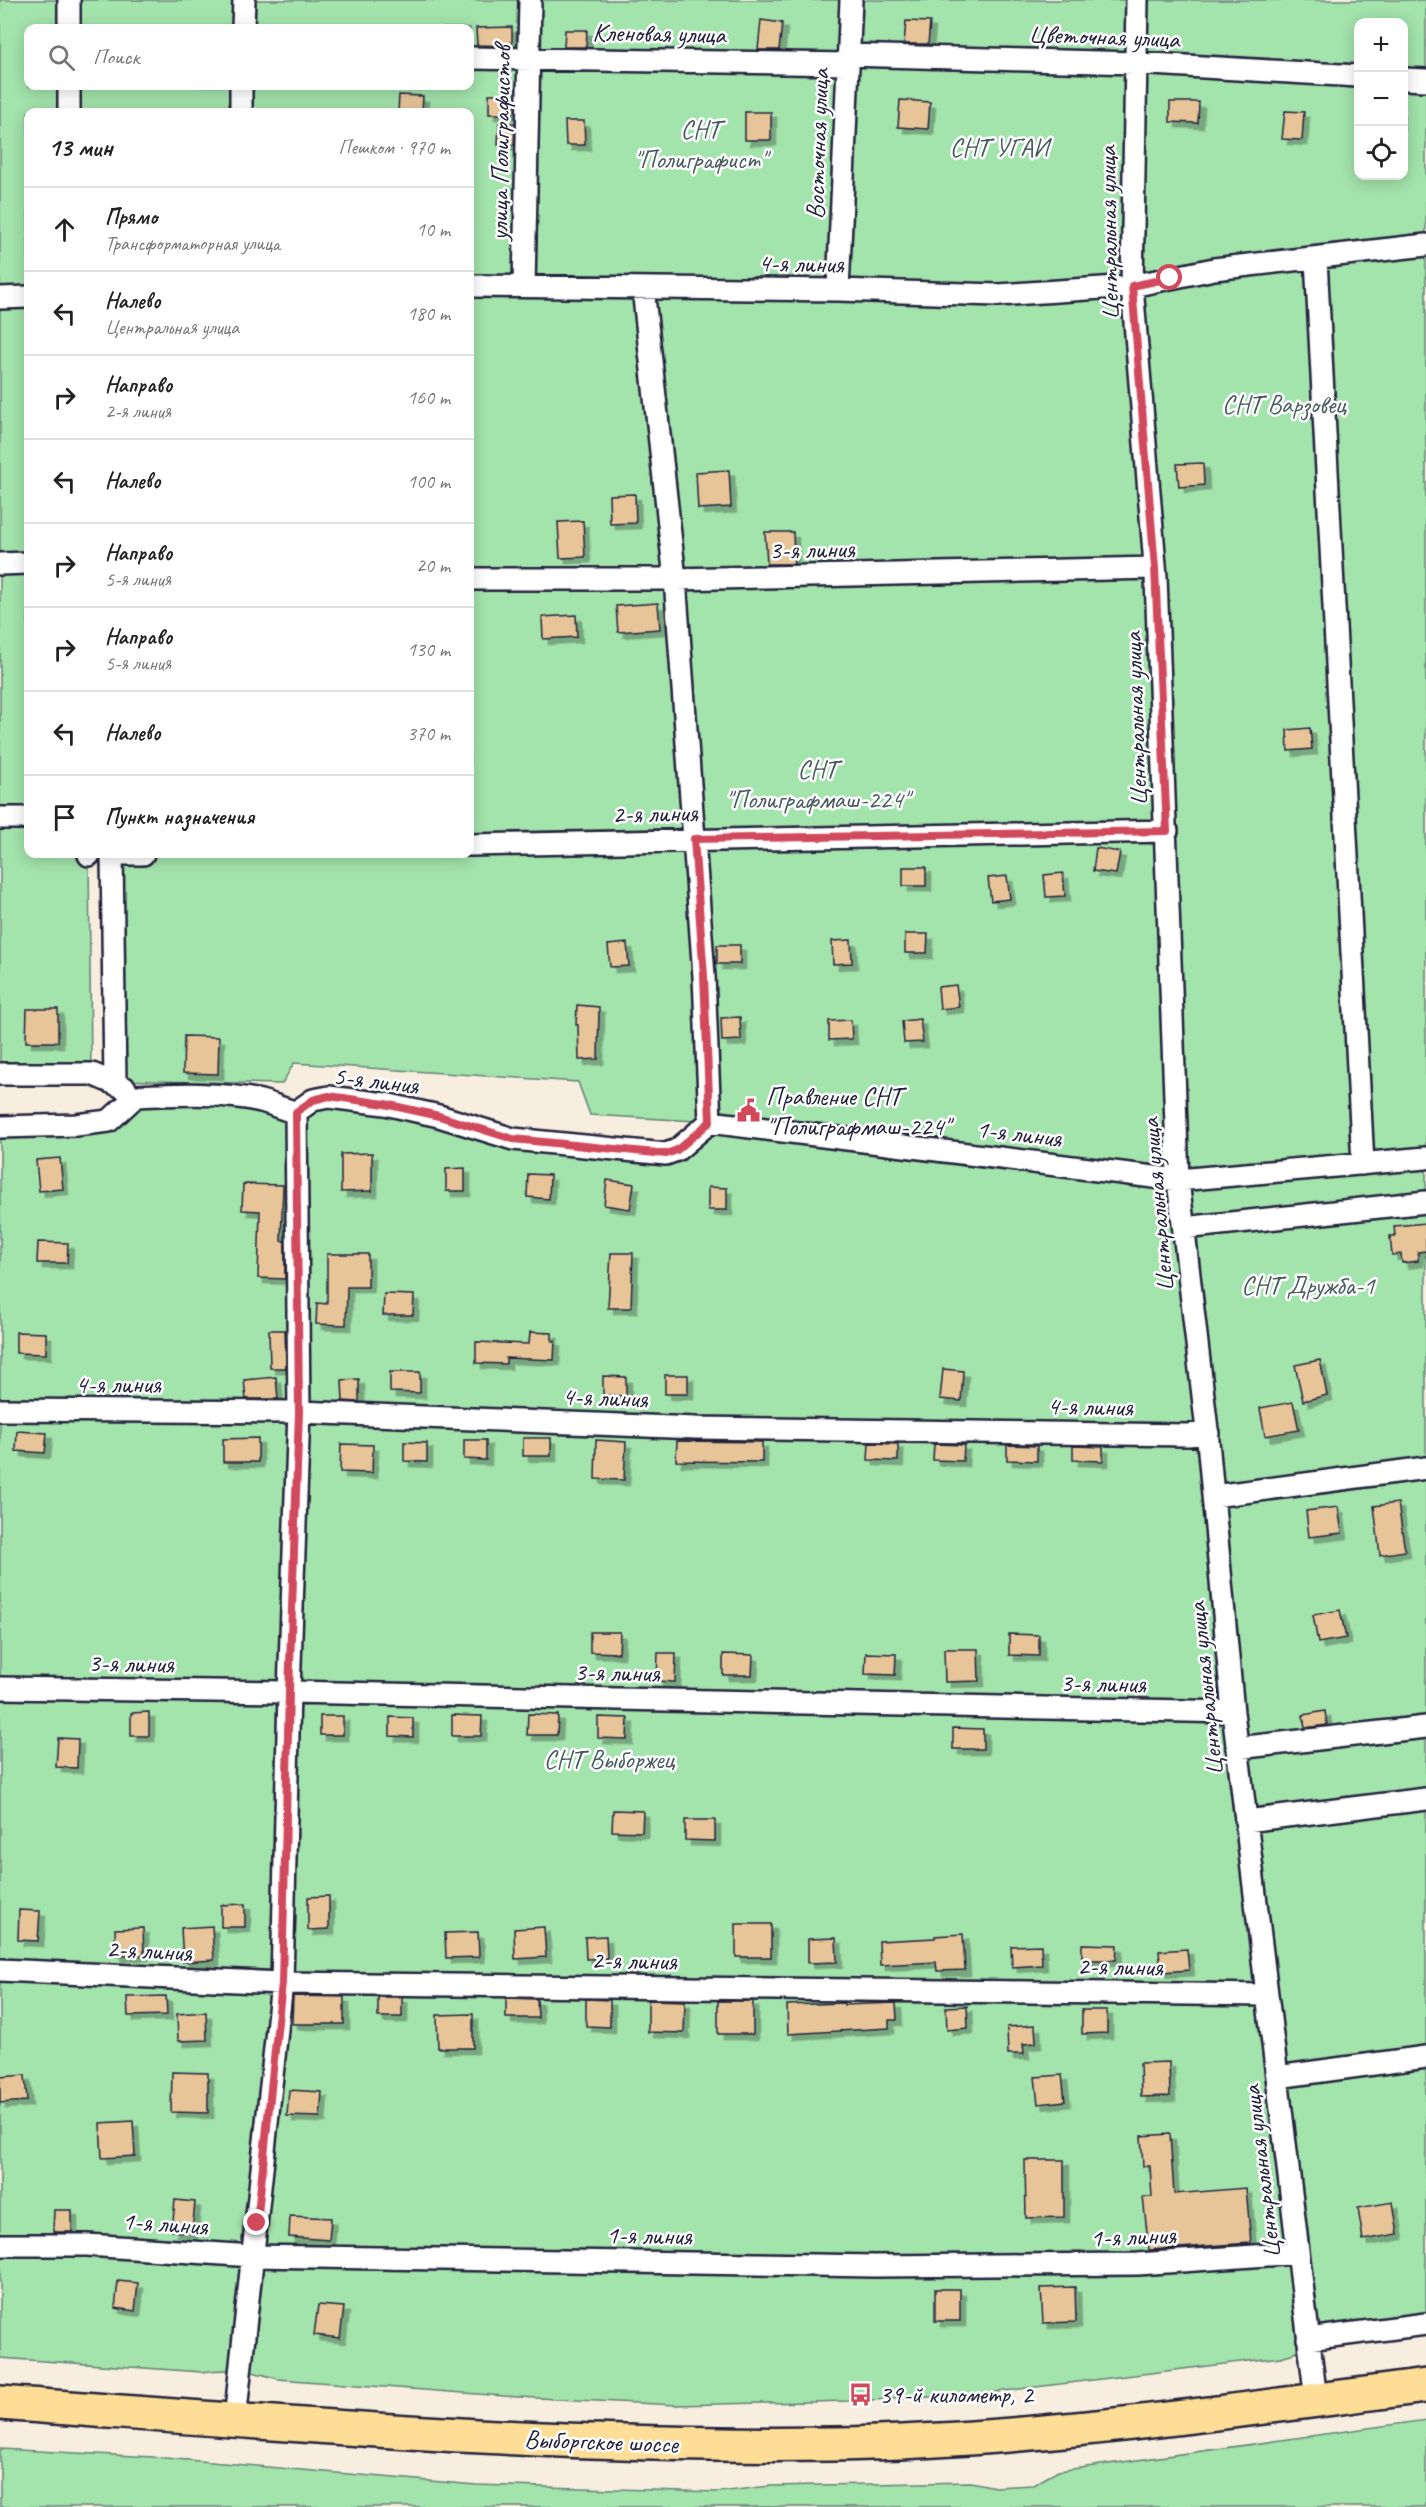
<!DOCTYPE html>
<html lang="ru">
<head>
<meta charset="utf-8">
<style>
  body { margin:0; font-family:Caveat,sans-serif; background:#f2f2f2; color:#222 }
  .controls { position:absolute; right:18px; top:18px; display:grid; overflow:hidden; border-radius:12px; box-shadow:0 3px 15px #0003 }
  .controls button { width:54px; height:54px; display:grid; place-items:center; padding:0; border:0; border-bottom:2px solid #e0e0e0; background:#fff; color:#222; font:30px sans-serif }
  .stop { position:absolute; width:18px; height:18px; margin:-14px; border:4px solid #d1495b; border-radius:50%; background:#fff }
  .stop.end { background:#d1495b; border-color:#fff; box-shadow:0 2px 6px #0008 }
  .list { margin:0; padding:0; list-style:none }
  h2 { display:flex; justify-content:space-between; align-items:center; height:78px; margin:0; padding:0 24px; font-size:26px }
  h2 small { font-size:20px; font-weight:400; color:#767676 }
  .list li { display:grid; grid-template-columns:39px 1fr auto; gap:18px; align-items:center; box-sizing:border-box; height:84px; padding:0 24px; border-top:2px solid #e0e0e0 }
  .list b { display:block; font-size:22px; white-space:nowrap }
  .list p { margin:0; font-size:20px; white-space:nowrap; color:#767676 }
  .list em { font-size:20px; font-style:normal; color:#767676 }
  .icon { flex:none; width:33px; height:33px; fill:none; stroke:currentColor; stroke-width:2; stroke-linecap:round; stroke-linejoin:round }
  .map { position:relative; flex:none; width:1426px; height:2507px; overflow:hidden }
  .search { position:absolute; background:#fff; box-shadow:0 3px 15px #0003; left:24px; top:24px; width:450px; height:66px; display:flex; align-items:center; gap:15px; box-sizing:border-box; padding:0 21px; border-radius:12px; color:#767676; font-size:22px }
  .panel { position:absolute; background:#fff; box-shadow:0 3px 15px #0003; left:24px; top:108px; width:450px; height:750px; border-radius:12px }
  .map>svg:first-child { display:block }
  .green { fill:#a3e3ac; stroke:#628274; stroke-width:1.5; fill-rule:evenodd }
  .building { fill:#e8c599; stroke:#22223b; stroke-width:1.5; filter:url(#shadow) }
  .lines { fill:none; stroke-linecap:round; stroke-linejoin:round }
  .street-casing { stroke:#22223b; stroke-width:26 }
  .primary-casing { stroke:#22223b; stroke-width:38 }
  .street { stroke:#fff; stroke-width:21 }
  .primary { stroke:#fedd96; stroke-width:33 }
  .route { stroke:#d1495b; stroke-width:8 }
  .labels { text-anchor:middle; stroke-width:5; stroke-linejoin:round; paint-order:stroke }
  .street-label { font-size:26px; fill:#22223b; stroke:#fff }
  .park-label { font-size:26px; fill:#495c5d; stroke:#fff }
  .poi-label { font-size:26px; fill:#22223b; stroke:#fff; text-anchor:start }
</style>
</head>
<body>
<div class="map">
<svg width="1426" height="2507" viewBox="0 0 1426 2507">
  <defs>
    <filter id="shadow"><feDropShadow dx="5.5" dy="5.5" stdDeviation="0" flood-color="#0004"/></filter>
  </defs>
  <rect width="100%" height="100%" fill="#f8eee0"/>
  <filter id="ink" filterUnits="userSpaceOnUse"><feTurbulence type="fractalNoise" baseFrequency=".0167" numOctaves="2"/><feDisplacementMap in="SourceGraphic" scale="12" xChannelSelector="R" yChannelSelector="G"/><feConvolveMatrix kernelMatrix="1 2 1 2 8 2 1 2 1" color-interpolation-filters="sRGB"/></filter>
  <g filter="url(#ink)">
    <path class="green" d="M0,0H1426V2324L1300,2348L1291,2354L1281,2357L971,2395L850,2401L676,2405L518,2397L278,2379C253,2370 228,2368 202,2372L0,2358V1127L109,1121L141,1096L283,1110L321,1099L510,1133L666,1154L696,1121L590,1115L578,1082L294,1063L282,1084L115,1080L111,854H470V112H28V854H89L91,1068L0,1074ZM1358,22H1404V176H1358ZM28,28H470V86H28Z
      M1426,2420V2507H0V2449L153,2457L476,2485L719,2492L770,2486L971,2482L995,2487L1033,2485L1058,2471Z"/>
    <path class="building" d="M761,20L782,23L779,50H758Z
      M906,21L930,22L928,44H904Z
      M512,27V46L477,45L476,28Z
      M565,30H587L586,47H564Z
      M489,94H512V114H489Z
      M399,95L423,96L422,112H398Z
      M900,100L930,102L928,129L898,127Z
      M1170,102H1199L1198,123L1170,122Z
      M1285,111L1304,112L1302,140L1282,139Z
      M745,112H771V140H745Z
      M565,121H584L585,145H566Z
      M499,123H515L514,145H498Z
      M1203,463L1204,485L1179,487L1177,464Z
      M729,470L731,507L698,509L696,472Z
      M635,494L636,523L610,524L609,495Z
      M583,521L585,557L560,558L558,522Z
      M765,532H793L794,564H767Z
      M658,603L660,629L618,632L616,606Z
      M576,615L577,637L543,639L542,617Z
      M1310,728L1312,749L1288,751L1287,730Z
      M1096,848L1120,852L1116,874L1093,871Z
      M903,867H926V886H903Z
      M1063,873L1065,896L1046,897L1044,875Z
      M1007,876L1010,899L991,901L988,878Z
      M905,934H928L927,953H905Z
      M851,940L852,963L833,964L832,941Z
      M627,943L629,966L610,967L608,945Z
      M717,945H740V964H717Z
      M956,985L959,1007L940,1009L938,987Z
      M577,1005L599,1007L598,1059L579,1060L578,1025H576Z
      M27,1009H58V1042H26Z
      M740,1017L741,1040L722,1041L721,1018Z
      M920,1019L923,1042L904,1043L902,1021Z
      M851,1020L852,1039L829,1040V1021Z
      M184,1036L219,1037L218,1074L183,1073Z
      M372,1153V1191L341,1192V1154Z
      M60,1158L63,1189L39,1191L36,1160Z
      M465,1168V1191H446V1169Z
      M528,1174L550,1175L549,1199L527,1197Z
      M607,1180L634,1184L630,1209L604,1205Z
      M243,1184L283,1185L281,1241H285V1279L258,1278L260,1211L242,1210Z
      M708,1187L727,1188V1210H708Z
      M1426,1223V1251L1418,1252V1261L1402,1263L1401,1254L1392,1255L1390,1236H1395L1394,1226Z
      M38,1242L68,1243L67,1263H37Z
      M611,1253H633L631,1308H608Z
      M327,1254H368V1287H347L346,1325L316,1324L317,1303L327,1304Z
      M384,1294L414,1295L413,1315H383Z
      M269,1330H285L286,1368H270Z
      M16,1332L46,1333V1354L16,1353Z
      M530,1332L552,1333V1341H555L554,1360L506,1358V1364L476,1363V1342L529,1344Z
      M1320,1360L1327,1395L1303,1401L1295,1365Z
      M943,1369L963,1371L961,1401L940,1399Z
      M390,1372H420V1393L390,1392Z
      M665,1375H688V1394H665Z
      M603,1376L626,1377V1396L603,1395Z
      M276,1377L278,1399H246L244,1380Z
      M359,1379V1402L343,1401L342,1380Z
      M1293,1402L1299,1430L1265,1436L1260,1408Z
      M17,1431L47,1433L45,1453L16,1451Z
      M258,1438V1462H223V1439Z
      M523,1438H551V1456H523Z
      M464,1440H486V1460L464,1459Z
      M596,1440L626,1442L624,1480L595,1479Z
      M677,1441L762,1442V1462L676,1461Z
      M404,1442L427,1443V1462L404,1461Z
      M869,1443L898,1444V1461L868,1460Z
      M341,1444L373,1445L372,1473L340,1472Z
      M934,1444L964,1445L963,1461L933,1460Z
      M1007,1445L1037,1446V1461L1007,1460Z
      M1073,1446L1103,1447V1461L1073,1460Z
      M1398,1503L1405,1551L1380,1555L1374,1506Z
      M1338,1507L1342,1533L1309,1537L1306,1511Z
      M1340,1610L1346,1638L1318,1643L1313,1615Z
      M590,1632H620L619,1653L590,1652Z
      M1009,1634L1039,1635V1656L1009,1655Z
      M944,1649H978L979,1681L945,1682Z
      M658,1653H676L675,1682L657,1681Z
      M866,1653L896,1654L895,1675L865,1674Z
      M723,1654L753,1655L752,1675H723Z
      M1325,1711L1327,1725L1305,1728L1303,1715Z
      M149,1712V1736H131V1713Z
      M528,1714L558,1715L557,1735H527Z
      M452,1715L482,1716L481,1736H452Z
      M320,1716H343V1735H320Z
      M390,1717L413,1718V1737L390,1736Z
      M598,1717L628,1718L627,1739L598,1738Z
      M953,1728L983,1729V1749H953Z
      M58,1738L78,1739L77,1768L56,1767Z
      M613,1810L643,1811L642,1832L612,1831Z
      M685,1820H715V1841L685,1840Z
      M329,1896V1929L308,1930V1897Z
      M245,1904V1927H221V1905Z
      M19,1910L40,1911L38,1941L18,1940Z
      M736,1924H771V1957H736Z
      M212,1926L214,1960L183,1962L181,1928Z
      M544,1927L546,1957L515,1959L514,1929Z
      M143,1928L144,1955L116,1956L115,1929Z
      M478,1932L479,1957L446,1958L445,1933Z
      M963,1934L965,1970L937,1971L936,1962L880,1965L879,1941L935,1938V1936Z
      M606,1936L607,1958L586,1959L585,1937Z
      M836,1938L837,1962L808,1963V1939Z
      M1082,1944L1117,1945L1116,1960H1082Z
      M1041,1945L1042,1965L1012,1967L1011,1946Z
      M1187,1949L1189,1970L1161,1972L1159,1951Z
      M166,1996L167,2015L128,2016L127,1997Z
      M293,1996L344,1997V2024H292Z
      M378,1997H402V2017H378Z
      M506,1998L537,1999L538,2018H506Z
      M586,1999L610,2000V2027L586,2026Z
      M648,2000L685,2001L684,2033L648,2032Z
      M718,2001H753V2034H718Z
      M844,2003V2005L896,2003L897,2020H889V2028L788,2034L787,2005Z
      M967,2006L968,2028L947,2030L946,2007Z
      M1082,2010H1107V2033L1082,2034Z
      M206,2012L207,2040L178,2041L177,2014Z
      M473,2014V2048H438L437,2015Z
      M1035,2025L1036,2043L1023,2044L1024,2054H1008L1007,2027Z
      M1169,2062L1170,2096L1141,2097L1140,2063Z
      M172,2072L208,2073V2113L171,2112Z
      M25,2075L27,2101L0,2103V2077Z
      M1062,2075L1065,2101L1038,2104L1035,2077Z
      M289,2090L322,2092L320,2117L287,2116Z
      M133,2121L135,2156L102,2158L100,2123Z
      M1170,2134L1174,2194L1246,2188L1251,2243L1149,2250L1143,2197H1152L1150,2166H1143L1141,2136Z
      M1025,2160H1064V2217L1026,2218Z
      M175,2200L195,2202L192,2233L172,2231Z
      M1393,2202L1398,2234L1363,2240L1358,2208Z
      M54,2210H72V2232H53Z
      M290,2216L331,2218L329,2240L289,2237Z
      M118,2281L138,2283L135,2311L115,2308Z
      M1075,2287L1076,2322L1043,2323L1041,2288Z
      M935,2289H960V2321H935Z
      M318,2305L344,2307L340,2338L314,2335Z"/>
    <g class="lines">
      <defs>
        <path id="street" d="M69,0V28
          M1137,0L1132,286L1156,577L1178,1180L1207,1430L1233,1712L1316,2400
          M243,28L244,0
          M848,55L1135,63L1358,76
          M470,58L848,64
          M1404,79L1426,80
          M69,86V112
          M241,112V86
          M1316,259L1363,1164
          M470,286L838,290L998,295L1132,286L1214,269L1426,245
          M524,286L530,0
          M643,288L675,579L704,976L710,1122
          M838,290L851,0
          M0,298L28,297
          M0,564L28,563
          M470,579H675L1155,568
          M0,818H28
          M470,845L1167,831
          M89,854V855
          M112,854L115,1084
          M112,854H143
          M0,1074H92L125,1088
          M710,1122L1178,1180L1426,1158
          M0,1127L76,1125L109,1121L136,1096C176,1094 221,1092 261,1101C273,1104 284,1110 296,1112L313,1100L329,1097L385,1104L439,1116L513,1139L666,1154L677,1150L710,1122
          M1184,1228L1426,1202
          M0,1410L299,1412L696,1428L1188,1435L1208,1433
          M1214,1496L1426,1468
          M0,1688L289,1692L1233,1712
          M1237,1748L1426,1727
          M1246,1821L1426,1799
          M0,1970L282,1983L1267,1995
          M1277,2077L1426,2057
          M0,2245H87L253,2256L875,2266L1138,2264L1297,2253
          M1308,2339L1426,2324
          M235,2420L282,1983L289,1692L299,1412L296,1112"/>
        <path id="primary" d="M0,2403C277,2423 555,2448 833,2444C1032,2441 1229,2411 1426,2386"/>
      </defs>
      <use href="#street" class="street-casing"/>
      <use href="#primary" class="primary-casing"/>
      <use href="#street" class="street"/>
      <use href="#primary" class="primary"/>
    </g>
  </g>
  <g class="lines" filter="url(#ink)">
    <path class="route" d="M257,2223L282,1983L289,1692L299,1412L296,1112L313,1100L329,1096L385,1104L439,1116L513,1139L666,1154L677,1150L710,1122L704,976L694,839L1167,831L1155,568L1132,286L1170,278"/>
  </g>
  <defs>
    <symbol id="civic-bare" viewBox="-9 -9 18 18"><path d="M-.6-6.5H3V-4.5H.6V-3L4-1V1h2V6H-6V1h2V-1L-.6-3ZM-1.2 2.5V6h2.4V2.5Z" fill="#d1495b" stroke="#fff" stroke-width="2.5" paint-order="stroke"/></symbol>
    <symbol id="bus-bare" viewBox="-9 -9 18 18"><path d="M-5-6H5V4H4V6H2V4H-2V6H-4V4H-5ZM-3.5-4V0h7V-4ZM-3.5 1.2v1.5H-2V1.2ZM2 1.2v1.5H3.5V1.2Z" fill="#d1495b" stroke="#fff" stroke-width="2.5" paint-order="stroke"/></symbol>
  </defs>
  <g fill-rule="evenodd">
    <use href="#civic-bare" x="732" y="1094" width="33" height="33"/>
    <use href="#bus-bare" x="844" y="2378" width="33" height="33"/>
  </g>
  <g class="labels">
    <g class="street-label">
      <text transform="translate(659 33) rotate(1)" y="9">Кленовая улица</text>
      <text transform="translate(1104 36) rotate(2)" y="9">Цветочная улица</text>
      <text transform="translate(500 143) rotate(-89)" y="9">улица Полиграфистов</text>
      <text transform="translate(817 144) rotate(-88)" y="9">Восточная улица</text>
      <text transform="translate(1108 233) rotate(-91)" y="9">Центральная улица</text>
      <text transform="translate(801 263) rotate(1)" y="9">4-я линия</text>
      <text transform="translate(812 549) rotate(-1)" y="9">3-я линия</text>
      <text transform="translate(1135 719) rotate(-92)" y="9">Центральная улица</text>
      <text transform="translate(655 813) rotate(-1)" y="9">2-я линия</text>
      <text transform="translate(376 1080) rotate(7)" y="9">5-я линия</text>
      <text transform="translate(1019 1133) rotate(7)" y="9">1-я линия</text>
      <text transform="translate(1157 1205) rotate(-95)" y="9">Центральная улица</text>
      <text x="118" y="1393">4-я линия</text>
      <text transform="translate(605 1397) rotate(2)" y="9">4-я линия</text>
      <text transform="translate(1090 1406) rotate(1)" y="9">4-я линия</text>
      <text transform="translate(131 1663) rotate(1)" y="9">3-я линия</text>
      <text transform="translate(617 1672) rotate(1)" y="9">3-я линия</text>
      <text transform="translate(1103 1683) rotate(1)" y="9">3-я линия</text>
      <text transform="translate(1205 1689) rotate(-96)" y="9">Центральная улица</text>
      <text transform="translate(149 1950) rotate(3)" y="9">2-я линия</text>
      <text transform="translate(634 1960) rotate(1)" y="9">2-я линия</text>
      <text transform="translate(1120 1966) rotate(1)" y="9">2-я линия</text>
      <text transform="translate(1261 2172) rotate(-97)" y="9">Центральная улица</text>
      <text transform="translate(165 2223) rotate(4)" y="9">1-я линия</text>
      <text transform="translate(649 2235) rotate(1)" y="9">1-я линия</text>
      <text transform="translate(1133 2236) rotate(-2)" y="9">1-я линия</text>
      <text transform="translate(601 2441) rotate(2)" y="9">Выборгское шоссе</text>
    </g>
    <g class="park-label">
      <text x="700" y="138">СНТ<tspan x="700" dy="30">"Полиграфист"</tspan></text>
      <text x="999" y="156">СНТ УГАИ</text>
      <text x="1284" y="413">СНТ Варзовец</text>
      <text x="817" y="778">СНТ<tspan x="817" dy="30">"Полиграфмаш-224"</tspan></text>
      <text x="1308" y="1294">СНТ Дружба-1</text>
      <text x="609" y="1768">СНТ Выборжец</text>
    </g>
    <g class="poi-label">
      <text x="766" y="1105">Правление СНТ<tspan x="766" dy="30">"Полиграфмаш-224"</tspan></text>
      <text x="879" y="2403">39-й километр, 2</text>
    </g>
  </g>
</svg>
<div class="controls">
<button>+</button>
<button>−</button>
<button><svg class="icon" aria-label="locate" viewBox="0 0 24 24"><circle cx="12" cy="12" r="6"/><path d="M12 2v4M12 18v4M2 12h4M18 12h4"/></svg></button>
</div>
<div class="stop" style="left:1170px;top:278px"></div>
<div class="stop end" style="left:257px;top:2223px"></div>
<div class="search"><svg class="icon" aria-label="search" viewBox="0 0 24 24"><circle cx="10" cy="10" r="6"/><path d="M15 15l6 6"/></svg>Поиск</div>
<section class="panel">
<h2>13 мин<small>Пешком · 970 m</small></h2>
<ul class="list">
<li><svg class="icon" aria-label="ahead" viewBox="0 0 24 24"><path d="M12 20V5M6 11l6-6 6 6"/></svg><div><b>Прямо</b><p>Трансформаторная улица</p></div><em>10 m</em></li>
<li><svg class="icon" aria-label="left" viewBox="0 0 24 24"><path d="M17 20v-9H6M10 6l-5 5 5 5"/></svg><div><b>Налево</b><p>Центральная улица</p></div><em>180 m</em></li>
<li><svg class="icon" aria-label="right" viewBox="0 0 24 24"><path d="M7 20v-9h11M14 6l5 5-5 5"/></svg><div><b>Направо</b><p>2-я линия</p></div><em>160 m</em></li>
<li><svg class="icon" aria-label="left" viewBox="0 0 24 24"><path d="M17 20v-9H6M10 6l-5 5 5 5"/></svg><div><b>Налево</b></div><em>100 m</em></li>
<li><svg class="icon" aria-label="right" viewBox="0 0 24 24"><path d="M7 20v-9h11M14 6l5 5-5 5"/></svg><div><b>Направо</b><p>5-я линия</p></div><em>20 m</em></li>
<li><svg class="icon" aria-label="right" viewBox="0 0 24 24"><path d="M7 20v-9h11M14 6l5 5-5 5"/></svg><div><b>Направо</b><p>5-я линия</p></div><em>130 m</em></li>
<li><svg class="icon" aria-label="left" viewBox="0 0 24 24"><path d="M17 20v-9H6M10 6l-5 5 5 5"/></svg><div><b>Налево</b></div><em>370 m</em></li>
<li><svg class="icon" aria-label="arrive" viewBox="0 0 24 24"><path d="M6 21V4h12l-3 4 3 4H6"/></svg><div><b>Пункт назначения</b></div></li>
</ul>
</section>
</div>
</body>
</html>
